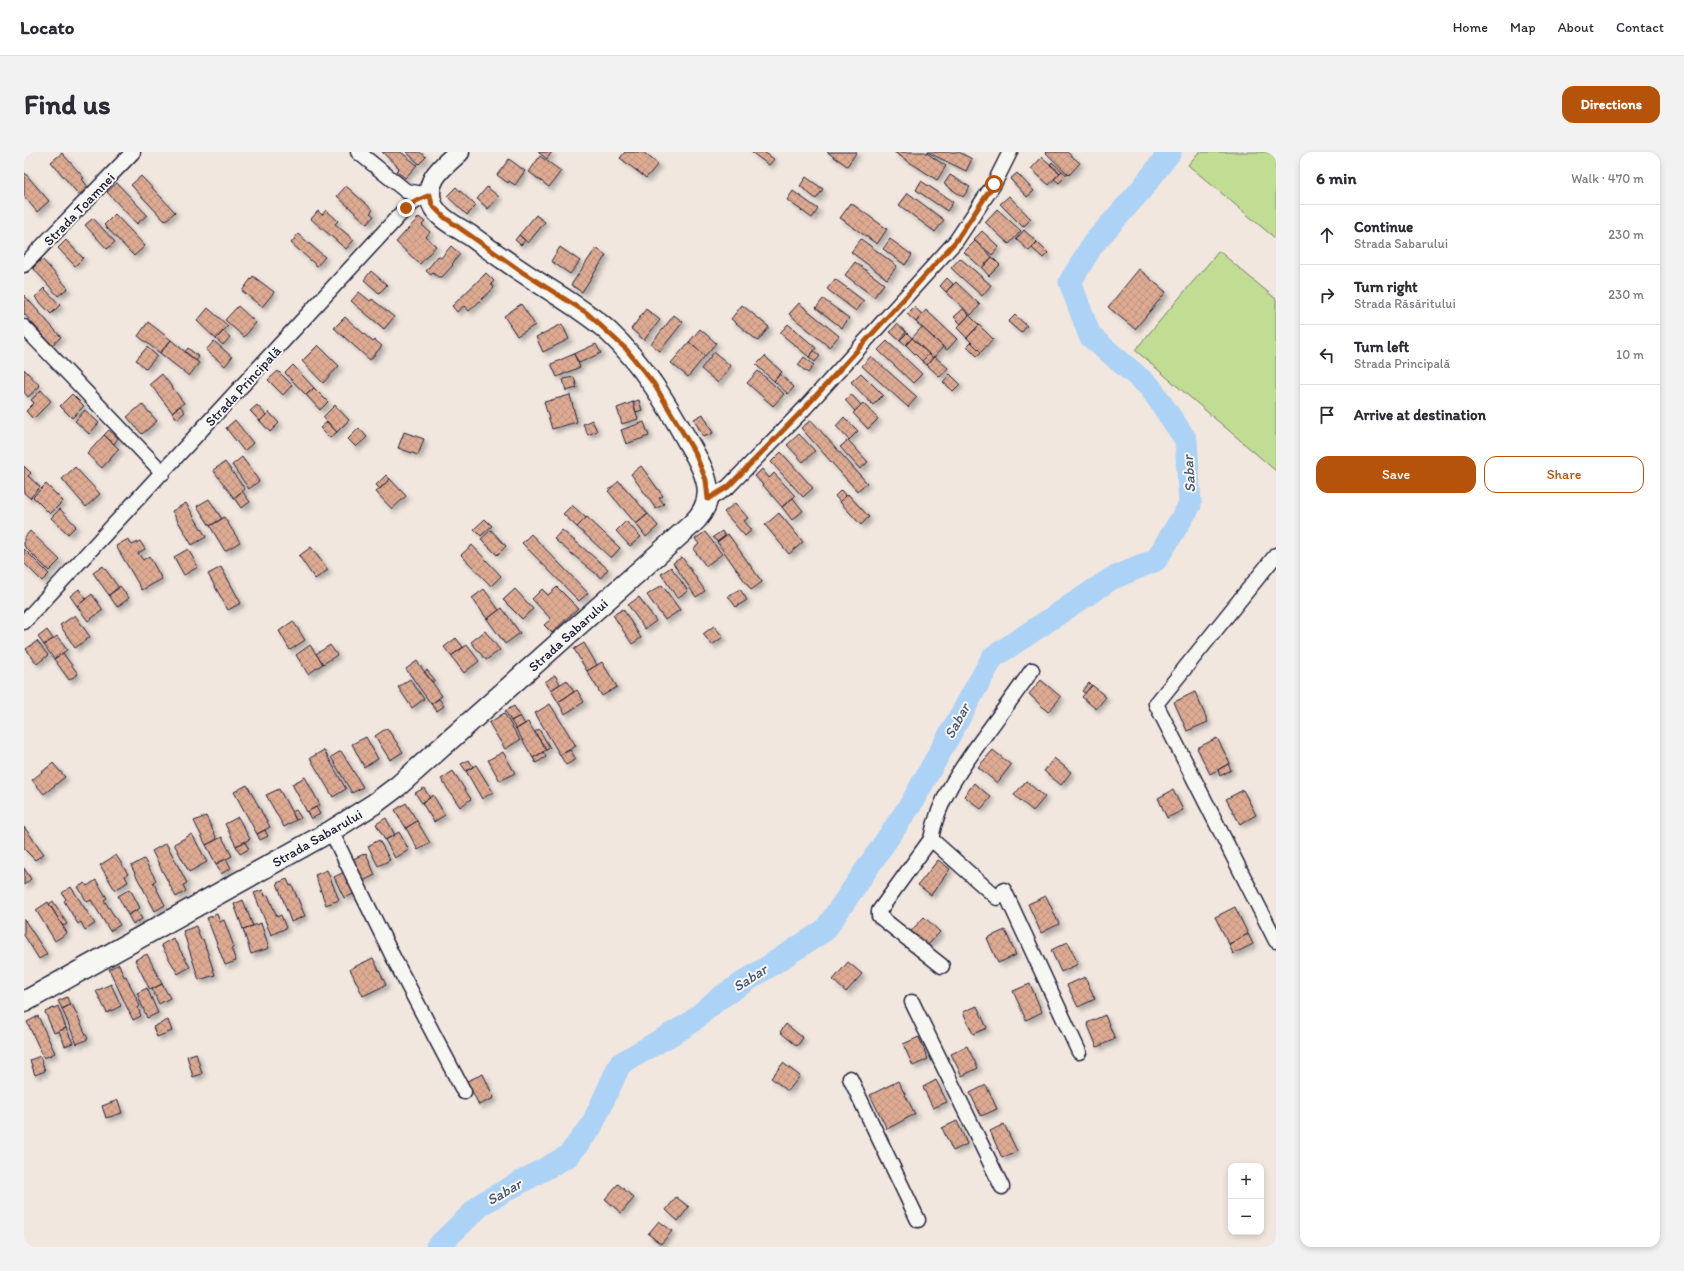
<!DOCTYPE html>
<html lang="en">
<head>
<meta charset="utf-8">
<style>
  body { margin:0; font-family:Itim,sans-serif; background:#f2f2f3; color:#2b2b33 }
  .controls { position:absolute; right:12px; bottom:12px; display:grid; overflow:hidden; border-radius:8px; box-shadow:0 2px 6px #0003 }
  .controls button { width:36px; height:36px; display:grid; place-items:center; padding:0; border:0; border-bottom:1px solid #e1e1e2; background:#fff; color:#2b2b33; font:20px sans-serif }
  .stop { position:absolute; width:12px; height:12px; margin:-9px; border:3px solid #b45309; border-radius:50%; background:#fff }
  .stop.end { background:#b45309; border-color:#fff; box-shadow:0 1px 4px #0008 }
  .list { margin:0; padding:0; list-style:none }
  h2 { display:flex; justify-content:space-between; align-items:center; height:52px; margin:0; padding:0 16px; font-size:17px }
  h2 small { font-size:13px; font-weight:400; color:#7c7c81 }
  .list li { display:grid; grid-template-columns:26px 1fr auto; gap:12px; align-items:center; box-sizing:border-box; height:60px; padding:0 16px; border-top:1px solid #e1e1e2 }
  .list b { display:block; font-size:15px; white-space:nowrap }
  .list p { margin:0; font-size:13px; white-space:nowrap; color:#7c7c81 }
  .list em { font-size:13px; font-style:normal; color:#7c7c81 }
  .actions { display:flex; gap:8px; padding:12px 16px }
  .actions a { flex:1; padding:9px 0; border:1px solid #b45309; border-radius:12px; text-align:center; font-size:14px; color:#b45309 }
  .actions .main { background:#b45309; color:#fff }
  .icon { flex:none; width:22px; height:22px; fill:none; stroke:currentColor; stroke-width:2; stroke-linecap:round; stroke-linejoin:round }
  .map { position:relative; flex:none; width:1252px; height:1095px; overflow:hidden; border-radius:12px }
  header { display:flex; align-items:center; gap:24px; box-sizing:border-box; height:56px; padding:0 20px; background:#fff; border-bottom:1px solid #e1e1e2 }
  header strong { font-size:19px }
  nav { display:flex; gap:22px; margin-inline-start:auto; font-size:14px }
  .intro { display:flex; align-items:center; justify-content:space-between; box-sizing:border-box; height:96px; padding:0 24px }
  h1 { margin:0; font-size:28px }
  .button { padding:10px 18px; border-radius:12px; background:#b45309; color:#fff; font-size:14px; font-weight:700 }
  main { display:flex; gap:24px; padding:0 24px }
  aside { flex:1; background:#fff; border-radius:12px; box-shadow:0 2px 6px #0003 }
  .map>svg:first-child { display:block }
  .garden { fill:#c1dc93; stroke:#727f67 }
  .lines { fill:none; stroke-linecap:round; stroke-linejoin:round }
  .river { stroke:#acd2f5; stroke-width:23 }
  .building { fill:url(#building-cross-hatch); stroke:#22223b; filter:url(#shadow) }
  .street-casing { stroke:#22223b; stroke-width:17 }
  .secondary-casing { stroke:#22223b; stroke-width:23 }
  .street { stroke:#f6f6f2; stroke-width:14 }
  .secondary { stroke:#f6f6f2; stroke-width:20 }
  .route { stroke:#b45309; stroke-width:5 }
  .labels { text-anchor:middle; stroke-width:4; stroke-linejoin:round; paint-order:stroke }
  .street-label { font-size:14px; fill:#22223b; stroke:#f6f6f2 }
  .water-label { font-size:15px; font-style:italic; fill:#4b5773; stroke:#f6f6f2 }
</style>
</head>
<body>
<header>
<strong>Locato</strong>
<nav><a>Home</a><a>Map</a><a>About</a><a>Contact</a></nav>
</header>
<div class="intro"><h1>Find us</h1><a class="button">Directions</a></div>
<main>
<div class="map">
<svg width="1252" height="1095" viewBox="0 0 1252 1095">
  <defs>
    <pattern id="building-cross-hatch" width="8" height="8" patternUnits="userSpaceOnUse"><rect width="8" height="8" fill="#deaa92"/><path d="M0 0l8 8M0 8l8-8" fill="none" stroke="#be927f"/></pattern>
    <filter id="shadow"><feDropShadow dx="3.5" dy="3.5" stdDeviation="2" flood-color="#0004"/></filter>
  </defs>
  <rect width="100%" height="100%" fill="#f1e7df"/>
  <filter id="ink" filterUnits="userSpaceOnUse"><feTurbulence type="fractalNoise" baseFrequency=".025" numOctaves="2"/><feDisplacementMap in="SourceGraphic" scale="8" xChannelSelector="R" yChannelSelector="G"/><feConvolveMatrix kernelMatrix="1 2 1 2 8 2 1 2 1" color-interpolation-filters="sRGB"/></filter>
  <g filter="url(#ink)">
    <path class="garden" d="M1175,0H1252V87L1164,13Z
      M1195,99L1252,147V319L1111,198Z"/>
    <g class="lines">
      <path class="river" d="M413,1095L459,1051L544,1004L567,975L596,912L665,872L694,847L801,778L887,652L969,505L1087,427L1132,408L1166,353L1162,288L1126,235L1066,184L1046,130L1069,92L1117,38L1146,0"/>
    </g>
    <path class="building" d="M358,0H377L393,13L381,26L372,19L375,16Z
      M382,0H396L402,5L395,12Z
      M514,0H528L523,7Z
      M601,0H619L634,12L622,26L596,6Z
      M727,0H740L750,7L745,13Z
      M803,0H833L823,14Z
      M870,0H901L922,14L913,28Z
      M903,0H935L948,7L942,19Z
      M1021,0H1043L1056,11L1045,23Z
      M38,1L60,26L58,27L64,35L55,43L27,10Z
      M516,4L537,19L525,35L505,20Z
      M1018,5L1036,21L1025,33L1007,17Z
      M485,7L501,19L491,33L485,29L484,31L473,23Z
      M1028,10L1038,19L1036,21L1026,13Z
      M1038,19L1043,23L1035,31L1030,27Z
      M0,20L25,49L13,60L0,44Z
      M993,21L1010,39L1003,45L986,27Z
      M926,23L946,35L939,45L920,32Z
      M117,24L151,60L141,69L107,33Z
      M782,25L799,37L792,47L776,34Z
      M897,29L929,50L923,59L892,38Z
      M93,31L123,63L113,72L83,40Z
      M322,34L349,58L346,61L350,64L343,72L313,44Z
      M432,35L452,54L443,63L423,44Z
      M463,35L475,45L464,57L453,47Z
      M769,39L794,57L788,66L763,48Z
      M884,41L920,68L911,80L875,53Z
      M985,44L1007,67L999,75L976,52Z
      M827,51L863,77L853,92L816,66Z
      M973,57L997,79L985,92L961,70Z
      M302,58L314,69L311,72L330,88L322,97L287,67L294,59L298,63Z
      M91,62L121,94L110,104L80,73Z
      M512,63L521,70L504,91L495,83Z
      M395,65L401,70L398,73L406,80L402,85L412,94L396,112L372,90Z
      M69,66L91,90L83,97L61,73Z
      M1000,78L1013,90L1005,99L992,87Z
      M958,79L975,95L968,103L950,87Z
      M274,82L301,105L293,114L267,91Z
      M495,83L501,88L497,93L491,88Z
      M837,87L873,114L863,127L827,100Z
      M866,87L888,103L881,113L859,97Z
      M42,88L59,106L51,114L34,96Z
      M951,89L968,105L958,116L940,100Z
      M1013,90L1024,101L1019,106L1008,96Z
      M427,94L436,102L428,112L429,113L418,125H414L409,121L407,123L402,119L414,104L417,106Z
      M536,95L556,109L546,122L527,109Z
      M572,96L582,103L558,140L547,133Z
      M968,105L976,113L965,124L958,116Z
      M936,106L967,133L958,144L927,116Z
      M18,107L44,136L34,144L9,116Z
      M831,110L860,132L850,145L821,123Z
      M1115,117L1142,140L1111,177L1084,155Z
      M347,119L363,133L355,141L340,128Z
      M462,121L470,129L467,132L470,136L445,159L440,154L433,160L428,154Z
      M229,124L250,140L238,155L218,139Z
      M923,126L929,132L922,140L916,134Z
      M811,127L840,149L832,159L803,137Z
      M932,130L956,153L947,163L922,140Z
      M20,136L36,153L27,162L11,145Z
      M335,140L346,149L348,147L370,165L360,177L327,149Z
      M0,143L37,185L28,193L0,162Z
      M799,147L825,166L818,176L792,156Z
      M775,151L815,184L805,195L765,162Z
      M497,152L511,173L493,184L480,164Z
      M718,153L745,175L734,189L707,167Z
      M214,154L232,171L220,185L201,168Z
      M890,155L898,162L892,170L883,162Z
      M184,156L204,174L192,187L173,169Z
      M622,157L636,168L620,188L607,177Z
      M939,157L945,163L937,172L930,165Z
      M902,158L933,187L923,198L892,170Z
      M650,163L659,170L636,199L627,192Z
      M945,163L955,173L943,186L933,176Z
      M991,163L1003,174L997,181L984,170Z
      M321,165L349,190L351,188L358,194L346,208L310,176Z
      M124,170L147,188L136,201L114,184Z
      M538,172L545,187L519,200L512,185Z
      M764,172L792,196L785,205L756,181Z
      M873,172L882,180L875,188L866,180Z
      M955,173L969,187L957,200L943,186Z
      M898,175L919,195L909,206L888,186Z
      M676,177L692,191L681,204L665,190Z
      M199,179L206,185L199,193L192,187Z
      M883,181L888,186L882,193L876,188Z
      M888,186L905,202L898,209L882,193Z
      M147,188L175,211L165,224L136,201Z
      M190,189L208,205L201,214L182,198Z
      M863,189L898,222L889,231L854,198Z
      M665,190L681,204L664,225L647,211Z
      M947,190L957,200L953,204L943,194Z
      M572,192L577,201L555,211L550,202Z
      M294,193L315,214L299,231L278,209Z
      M123,195L133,204L122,217L112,208Z
      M164,196L175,205L172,209L161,200Z
      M790,199L796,204L791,210L785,205Z
      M690,200L707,214L694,231L677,217Z
      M550,202L556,215L533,225L527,212Z
      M905,202L909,206L903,213L898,209Z
      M741,204L758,220L750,229L732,213Z
      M847,204L893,245L884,255L838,214Z
      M910,204L924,216L916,225L903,213Z
      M780,205L790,213L784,221L774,213Z
      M269,213L290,236L282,243L261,221Z
      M0,217L16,234L4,245L0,240Z
      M254,219L268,233L259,243L244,228Z
      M734,219L760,242L749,254L723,231Z
      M837,221L859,243L849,253L827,230Z
      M138,222L160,251L148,260L126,232Z
      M756,222L770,235L764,242L750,229Z
      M926,222L936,232L929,239L919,230Z
      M550,225L553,236L542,239L539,227Z
      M290,236L304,250L296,258L282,243Z
      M17,238L27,249L9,267L2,259L10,251L7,248Z
      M48,242L60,254L48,266L36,254Z
      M827,242L837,253L831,259L821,248Z
      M546,243L553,270L528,277L520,250Z
      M615,248L618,258L612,260L609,250Z
      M609,250L614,267L598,272L593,256Z
      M839,251L854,267L844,277L829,261Z
      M118,252L133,269L118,282L103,265Z
      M233,253L242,263L236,269L226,259Z
      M311,253L325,268L313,280L299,265Z
      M156,254L161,260L153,267L148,260Z
      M61,258L75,271L65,282L51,269Z
      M245,260L255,271L246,280L236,269Z
      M679,262L689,281L679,285L670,267Z
      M820,265L834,279L825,288L812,274Z
      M211,268L229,291L220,299L202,276Z
      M568,268L573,279L564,283L559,272Z
      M787,268L843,331L833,339L777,276Z
      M303,270L313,280L306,286L296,276Z
      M620,270L625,284L602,292L597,278Z
      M335,276L343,285L332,295L324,287Z
      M85,278L94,286L90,292L80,283Z
      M380,280L400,287L394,303L374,296Z
      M775,282L791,299L779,310L763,293Z
      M80,283L95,297L78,316L63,302Z
      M824,288L844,310L836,317L816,295Z
      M757,300L789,336L779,345L747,310Z
      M218,305L235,329L225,337L208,313Z
      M201,310L221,337L210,346L189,318Z
      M0,314L7,321L4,324L16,335L6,346L0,341Z
      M617,314L639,344L635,346L640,352L632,357L607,322Z
      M51,315L76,342L62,355L38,327Z
      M738,317L745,326L750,321L771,344L758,355L731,324Z
      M362,323L366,327L356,337L352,333Z
      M366,327L382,344L368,357L352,340Z
      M595,329L624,362L612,372L584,339Z
      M22,332L39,349L26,362L9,345Z
      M817,338L822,344L816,350L811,344Z
      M218,339L226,350L217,356L210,346Z
      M824,342L845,365L837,373L816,350Z
      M769,346L779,359L768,368L758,355Z
      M185,347L198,367L186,374L173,354Z
      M162,351L182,385L168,393L148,359Z
      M711,351L724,366L720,369L728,378L721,384L700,360Z
      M548,353L562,366L553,375L539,362Z
      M36,357L52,374L44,382L27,366Z
      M755,361L779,390L765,402L741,373Z
      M624,362L634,374L622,385L612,372Z
      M200,365L216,390L201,399L186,374Z
      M563,365L596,396L587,406L553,375Z
      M461,367L468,374L457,384L450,377Z
      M602,369L617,385L606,394L592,379Z
      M467,378L482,394L473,403L457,387Z
      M538,378L584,417L577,426L530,387Z
      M6,379L36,408L25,419L0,394V386Z
      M698,379L701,384L693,390L689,385Z
      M681,380L698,402L682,414L669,397L675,392L671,387Z
      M507,382L564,441L555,449L498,391Z
      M704,382L738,430L727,438L693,390Z
      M104,387L108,393L116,389L121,397L114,401L119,408L125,404L138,427L118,438L92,394Z
      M448,393L477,424L467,434L437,403Z
      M287,395L304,418L291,427L275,404Z
      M0,397L25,422L18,429L0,411Z
      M164,397L174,415L160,423L150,405Z
      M658,405L681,439L672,445L649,411Z
      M79,414L95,436L85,443L69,421Z
      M197,415L217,451L204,458L184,422Z
      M647,415L664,439L653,446L637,422Z
      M638,433L656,458L641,468L623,443Z
      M96,434L105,446L93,455L85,443Z
      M533,435L554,456L528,481L520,473L527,467L508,447L518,437L524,443Z
      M55,437L62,447L53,454L46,444Z
      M460,437L475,458L463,467L448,446Z
      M491,437L509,457L498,467L479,448Z
      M716,437L723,448L712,455L704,444Z
      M68,442L79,458L64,469L53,454Z
      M615,445L632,469L621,477L604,453Z
      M478,456L496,481L481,492L463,467Z
      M599,457L617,486L608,492L589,463Z
      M51,463L66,485L51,496L36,473Z
      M269,469L281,488L266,498L255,479Z
      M690,474L699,485L688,493L679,482Z
      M23,478L29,487L20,493L14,485Z
      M461,479L476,498L462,508L447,490Z
      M33,484L43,498L30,507L20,493Z
      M432,486L439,495L427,504L420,495Z
      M13,489L24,503L13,512L2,497Z
      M560,491L573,513L563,519L550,497Z
      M286,493L299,512L284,522L272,503Z
      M306,493L313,503L299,512L292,502Z
      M443,493L455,509L440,521L427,504Z
      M39,501L54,522L45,528L30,507Z
      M393,509L418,544L407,552L382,517Z
      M578,510L593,535L578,544L563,519Z
      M403,518L411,528L408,530L400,520Z
      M531,523L536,532L527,538L521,530Z
      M386,527L400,547L388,556L374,535Z
      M543,528L550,540L534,550L527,538Z
      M1017,528L1037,545L1024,560L1005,542Z
      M1065,531L1068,534L1061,541L1058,539Z
      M1068,533L1082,545L1072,557L1058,545Z
      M553,538L560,550L541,562L534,550Z
      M1171,540L1184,570L1163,579L1150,550Z
      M415,547L420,554L413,559L407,552Z
      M526,552L552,594L536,603L511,561Z
      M490,554L496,564L487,569L481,559Z
      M480,561L496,588L481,597L465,571Z
      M496,564L501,572L492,577L487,569Z
      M504,570L522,598L509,606L492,577Z
      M363,576L379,600L366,608L351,584Z
      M515,577L526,596L522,598L511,580Z
      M342,585L354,607L340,615L328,592Z
      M1193,586L1206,611L1186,622L1173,596Z
      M300,598L322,637L309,645L286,606Z
      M546,598L552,607L542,613L536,603Z
      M969,598L987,613L973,631L954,615Z
      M317,599L339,635L328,641L307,605Z
      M479,600L491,621L476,629L464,608Z
      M519,600L522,605L512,611L509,606Z
      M1030,606L1047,620L1037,633L1020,619Z
      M445,608L449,615L442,619L437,612Z
      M29,611L41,625L20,642L8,628Z
      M1204,612L1207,618L1196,624L1194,618Z
      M452,613L469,640L458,647L442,619Z
      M429,619L447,647L436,655L417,627Z
      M281,625L296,653L283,660L268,632Z
      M1002,629L1021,645L1009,659L990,643Z
      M950,631L967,645L957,657L940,644Z
      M223,633L246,675L233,682L210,640Z
      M400,636L406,646L398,651L391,641Z
      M255,637L272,668L260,675L242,643Z
      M1149,638L1159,658L1143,666L1134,646Z
      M1219,638L1232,663L1216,672L1202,647Z
      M409,643L421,663L410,670L398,651Z
      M382,651L393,669L382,676L371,658Z
      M292,655L296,662L287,667L283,660Z
      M272,658L277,666L272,668L268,660Z
      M182,664L193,687L182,693L170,669Z
      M214,665L226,687L212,694L201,672Z
      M362,666L371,683L361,688L352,672Z
      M393,669L406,691L394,698L382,676Z
      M0,675L20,702L11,708L0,697Z
      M241,678L244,684L236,688L233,682Z
      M375,680L385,698L371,706L361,688Z
      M168,682L183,710L165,720L150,692Z
      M198,685L208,704L192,712L182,693Z
      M355,688L366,708L354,714L344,694Z
      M221,690L225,697L216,702L212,694Z
      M142,691L163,731L159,733L162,739L152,745L128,699Z
      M342,701L351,723L339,729L329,707Z
      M92,703L104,722L101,724L104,730L91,738L76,713Z
      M120,707L132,728L129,730L141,753L131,759L107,714Z
      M202,707L207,716L197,722L192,712Z
      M914,708L926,717L907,743L894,733Z
      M0,716L7,727L0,733Z
      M303,718L315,748L302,753L291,723Z
      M322,719L332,741L320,746L310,725Z
      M263,727L266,734L268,733L281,764L267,770L253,731Z
      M72,728L83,746L80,748L96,773L86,779L67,748L63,750L54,735L61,731L63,734Z
      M47,735L71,772L61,778L57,770L54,772L40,749L42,747L38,741Z
      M106,737L116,756L104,763L94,744Z
      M239,738L241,744L244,743L253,765L257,763L262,776L247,783L230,741Z
      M1022,744L1035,772L1017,781L1004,752Z
      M219,748L229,774L219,777L210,752Z
      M29,749L43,772L39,774L25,752Z
      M24,750L43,781L31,789L12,758Z
      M1211,755L1224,782L1205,792L1191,765Z
      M113,758L118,767L109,772L104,763Z
      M193,762L196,770L200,768L210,795L207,796L212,809L201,813L183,766Z
      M900,765L916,780L904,793L887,779Z
      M0,767L23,802L15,807L0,783Z
      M237,771L245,796L227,802L219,777Z
      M172,774L177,788L179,787L191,823L175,828L159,779Z
      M981,778L992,803L974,811L963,786Z
      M1224,782L1229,792L1209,802L1205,792Z
      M149,786L166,815L154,822L137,793Z
      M1044,790L1054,812L1037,820L1027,798Z
      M123,802L138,832L126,838L111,808Z
      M349,806L362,833L339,844L326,817Z
      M824,810L838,822L822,840L809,828Z
      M95,812L100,825L102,824L116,854L114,856L117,864L109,868L85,817Z
      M1061,825L1071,847L1054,855L1043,833Z
      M87,832L97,854L83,861L72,839Z
      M138,832L146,846L135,852L128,837Z
      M1006,832L1018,860L1002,868L989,839Z
      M123,836L134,861L123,866L113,841Z
      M43,845L46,853L38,857L34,849Z
      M48,852L64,887L53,892L38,857Z
      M34,854L42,876L30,881L21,860Z
      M953,854L963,876L949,882L939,860Z
      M1081,863L1091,887L1073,895L1063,871Z
      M14,864L31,901L20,906L3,870Z
      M144,868L148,879L133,885L129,875Z
      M762,872L779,886L773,894L756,880Z
      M42,876L49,891L41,894L35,879Z
      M895,885L904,907L889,914L879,892Z
      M943,894L954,916L938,924L927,902Z
      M172,901L178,922L169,925L163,904Z
      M16,904L21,919L11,923L6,908Z
      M759,911L776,924L764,939L747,926Z
      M459,922L470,946L455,953L443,929Z
      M912,928L923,950L909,956L899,935Z
      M874,929L891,962L863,977L846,943Z
      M962,933L973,957L957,964L946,941Z
      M94,948L98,961L82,966L78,954Z
      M933,969L943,992L929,999L918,976Z
      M980,972L993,999L978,1006L966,979Z
      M594,1032L610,1046L597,1061L581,1047Z
      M652,1045L665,1055L654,1069L642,1058Z
      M635,1069L648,1079L637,1092L624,1082Z"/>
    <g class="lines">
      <defs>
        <path id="street" d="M334,0L382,39L405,43
          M0,113L109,0
          M0,175L139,321
          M685,347L704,335L779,258L932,89L970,32L986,0
          M1252,403L1132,552L1252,789
          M0,470L382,56L392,49L405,43
          M307,679L369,805L440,940
          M907,687L973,746
          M980,738L1055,900
          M918,814L860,768L855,764V759L907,687C914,647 938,615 961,583C977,561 993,540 1008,518
          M888,850L978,1035
          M826,926L894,1068"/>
        <path id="secondary" d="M0,850L307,679L350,652L374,634L667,373C697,346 681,320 664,290C642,251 619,212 585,180C562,159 533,143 506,125C486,112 466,98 447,84C435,76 413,66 408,52C399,28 420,14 435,0"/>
      </defs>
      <use href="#street" class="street-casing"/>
      <use href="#secondary" class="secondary-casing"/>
      <use href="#street" class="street"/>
      <use href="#secondary" class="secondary"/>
    </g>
  </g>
  <g class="lines" filter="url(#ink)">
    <path class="route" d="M382,56L392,49L406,43L408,53L420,65L498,120L563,161L602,197L630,232L671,301L682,328L684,347L704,335L779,258L878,149L932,89L970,32"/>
  </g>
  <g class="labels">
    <g class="street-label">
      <text transform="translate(55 57) rotate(-46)" y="5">Strada Toamnei</text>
      <text transform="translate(219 234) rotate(-47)" y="5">Strada Principală</text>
      <text transform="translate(544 483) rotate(-42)" y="5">Strada Sabarului</text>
      <text transform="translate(293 686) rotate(-30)" y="5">Strada Sabarului</text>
    </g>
    <g class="water-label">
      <text transform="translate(1165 322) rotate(-94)" y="5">Sabar</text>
      <text transform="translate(933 569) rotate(-61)" y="5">Sabar</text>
      <text transform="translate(726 826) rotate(-33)" y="5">Sabar</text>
      <text transform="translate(480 1040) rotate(-30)" y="5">Sabar</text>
    </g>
  </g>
</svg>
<div class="controls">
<button>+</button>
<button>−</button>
</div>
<div class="stop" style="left:970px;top:32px"></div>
<div class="stop end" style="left:382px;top:56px"></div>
</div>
<aside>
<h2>6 min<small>Walk · 470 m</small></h2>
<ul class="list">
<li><svg class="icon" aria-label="ahead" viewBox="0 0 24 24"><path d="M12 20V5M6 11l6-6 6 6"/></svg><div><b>Continue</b><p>Strada Sabarului</p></div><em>230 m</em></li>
<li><svg class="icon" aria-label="right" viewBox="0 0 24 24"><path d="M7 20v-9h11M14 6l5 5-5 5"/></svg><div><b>Turn right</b><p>Strada Răsăritului</p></div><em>230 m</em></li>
<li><svg class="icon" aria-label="left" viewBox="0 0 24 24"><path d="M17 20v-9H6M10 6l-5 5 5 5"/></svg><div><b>Turn left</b><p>Strada Principală</p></div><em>10 m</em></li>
<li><svg class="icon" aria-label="arrive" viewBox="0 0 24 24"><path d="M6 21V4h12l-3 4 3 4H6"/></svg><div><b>Arrive at destination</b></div></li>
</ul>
<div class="actions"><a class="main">Save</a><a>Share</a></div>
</aside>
</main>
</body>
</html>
